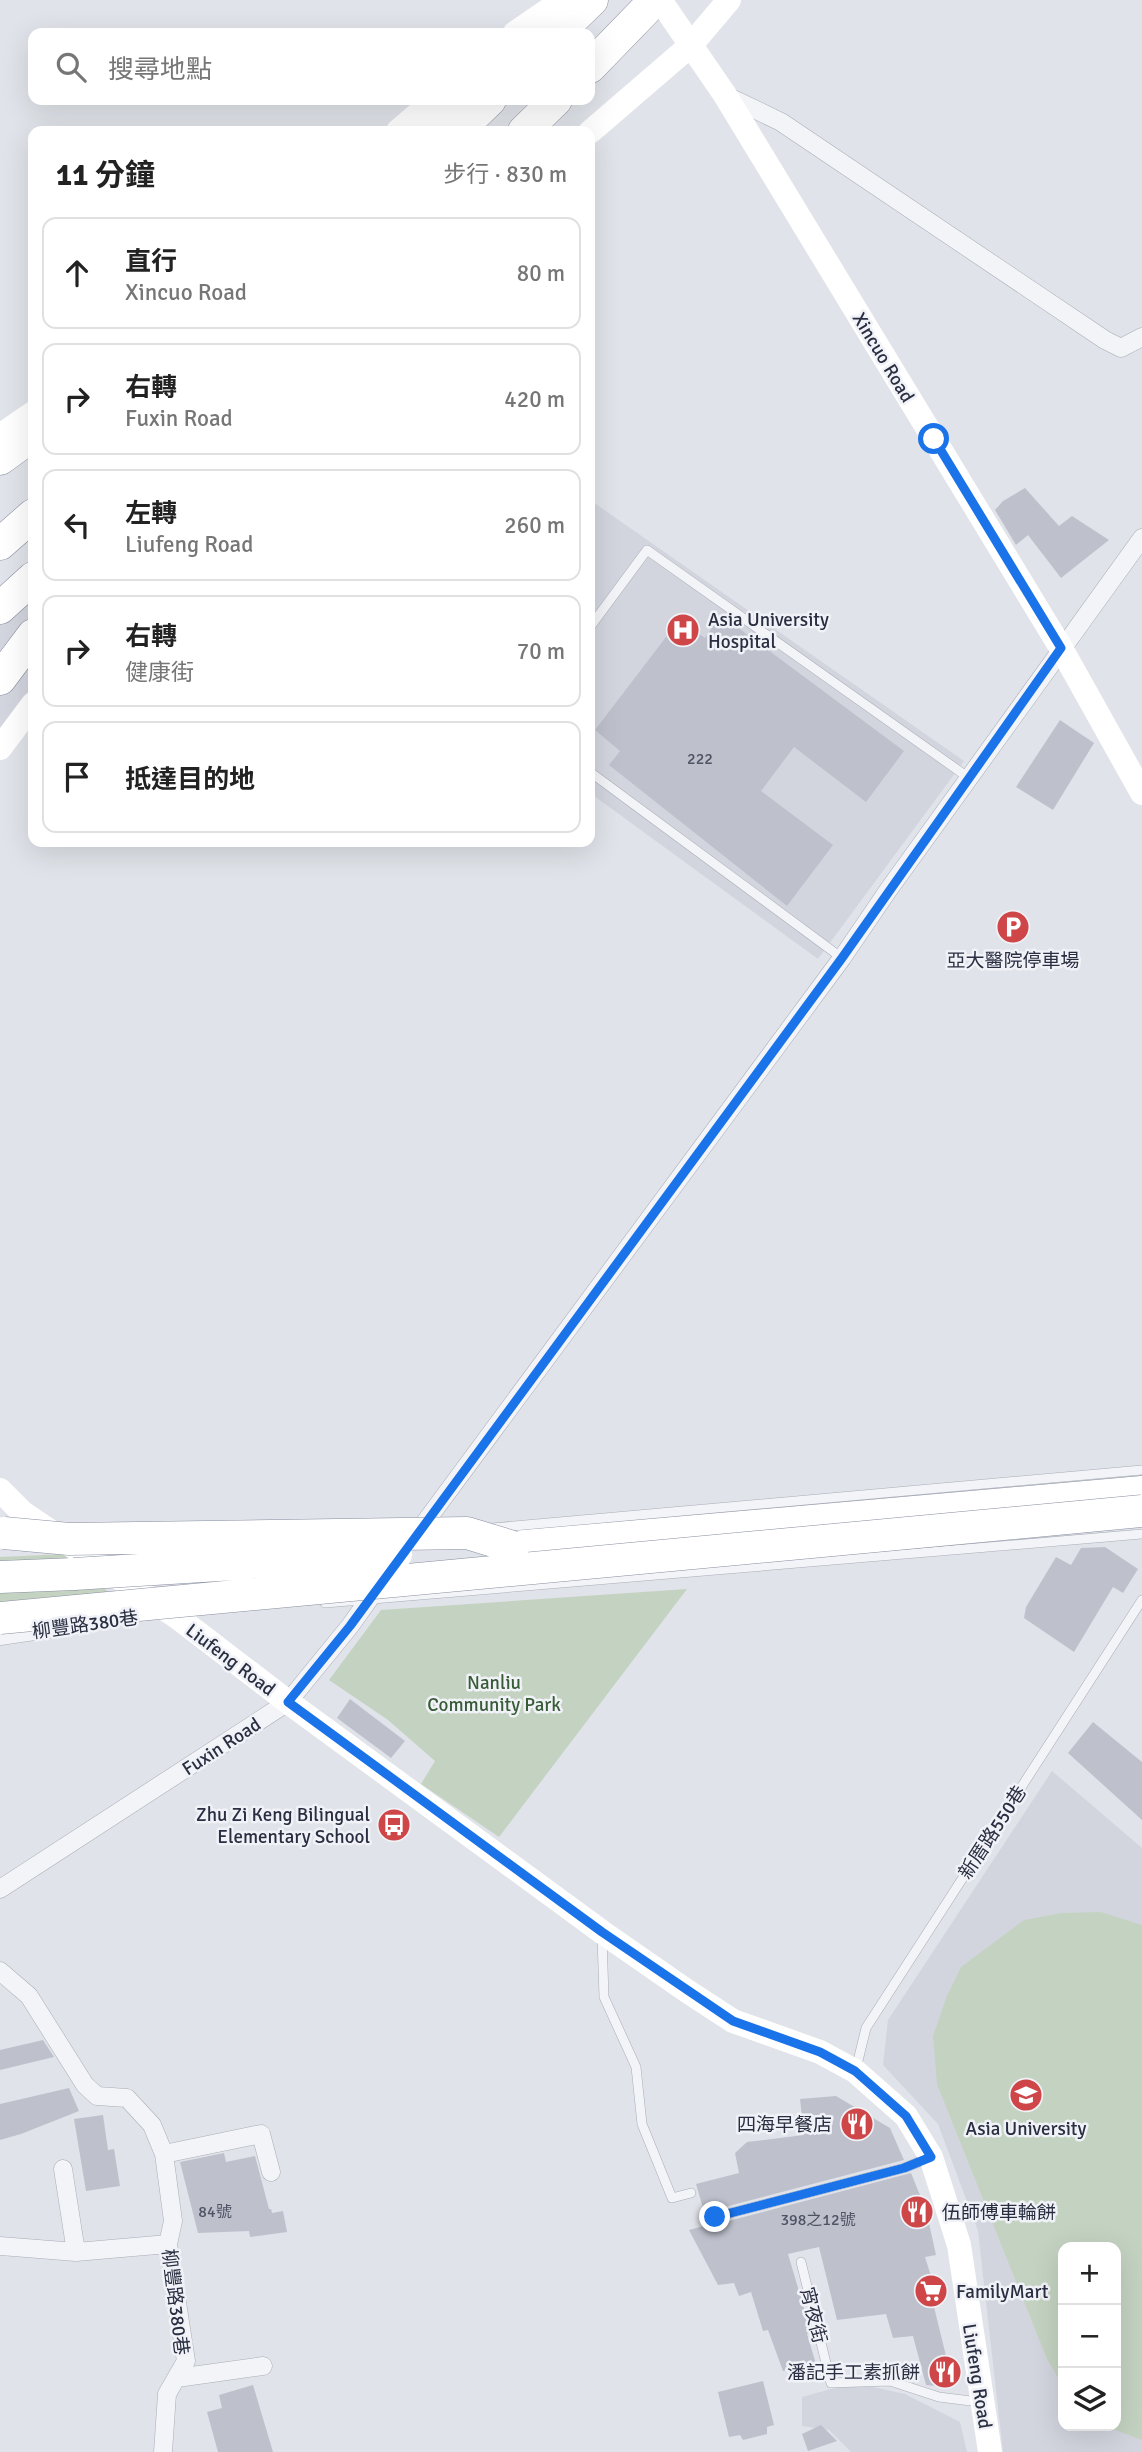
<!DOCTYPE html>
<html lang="zh-TW">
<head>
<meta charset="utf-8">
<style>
  body { margin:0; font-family:Signika,"Noto Sans TC",sans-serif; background:#f2f2f2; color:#222 }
  .controls { position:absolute; right:21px; bottom:21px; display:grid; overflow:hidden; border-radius:14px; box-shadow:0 7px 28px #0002 }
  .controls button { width:63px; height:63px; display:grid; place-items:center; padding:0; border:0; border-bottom:2px solid #e0e0e0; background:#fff; color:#222; font:35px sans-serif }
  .stop { position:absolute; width:21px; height:21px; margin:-16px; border:5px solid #1a73e8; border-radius:50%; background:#fff }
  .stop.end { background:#1a73e8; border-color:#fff; box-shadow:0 2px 7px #0008 }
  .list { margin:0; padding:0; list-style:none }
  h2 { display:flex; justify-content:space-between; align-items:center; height:91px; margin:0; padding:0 28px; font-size:30px }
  h2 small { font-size:23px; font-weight:400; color:#767676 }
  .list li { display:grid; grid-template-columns:46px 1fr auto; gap:21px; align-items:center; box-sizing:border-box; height:112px; margin:0 14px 14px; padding:0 14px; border:2px solid #e0e0e0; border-radius:14px }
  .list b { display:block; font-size:26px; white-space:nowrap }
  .list p { margin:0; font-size:23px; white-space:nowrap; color:#767676 }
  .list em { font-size:23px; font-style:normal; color:#767676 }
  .icon { flex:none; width:38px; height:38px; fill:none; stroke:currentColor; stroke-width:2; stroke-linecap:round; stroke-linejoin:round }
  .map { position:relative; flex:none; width:1142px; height:2452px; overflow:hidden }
  .search { position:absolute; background:#fff; box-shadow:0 7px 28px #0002; left:28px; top:28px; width:567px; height:77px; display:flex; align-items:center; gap:18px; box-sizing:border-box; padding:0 24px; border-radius:14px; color:#767676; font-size:26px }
  .panel { position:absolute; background:#fff; box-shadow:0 7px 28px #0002; left:28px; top:126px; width:567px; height:721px; border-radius:14px }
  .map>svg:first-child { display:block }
  .built { fill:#d2d5de; fill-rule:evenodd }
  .green { fill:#c4d3c1 }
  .building { fill:#bec1cc }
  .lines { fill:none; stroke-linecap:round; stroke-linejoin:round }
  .lane-casing { stroke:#a9adb7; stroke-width:10 }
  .street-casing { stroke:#a9adb7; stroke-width:19 }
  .highway-casing { stroke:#888ea0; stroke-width:33 }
  .lane { stroke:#f3f4f7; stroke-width:9 }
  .street { stroke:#f3f4f7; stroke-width:18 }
  .secondary { stroke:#fff; stroke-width:24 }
  .highway { stroke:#fff; stroke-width:32 }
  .highway-bridge-casing { stroke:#888ea0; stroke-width:33; stroke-linecap:butt }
  .highway-bridge { stroke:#fff; stroke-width:32 }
  .route { stroke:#1a73e8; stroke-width:9 }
  .labels { text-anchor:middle; stroke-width:5; stroke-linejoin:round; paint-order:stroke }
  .number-label { font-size:16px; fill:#4e5364 }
  .street-label { font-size:19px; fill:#292e41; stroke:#f0f2f7 }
  .poi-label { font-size:19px; fill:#292e41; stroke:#f0f2f7; text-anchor:start }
  .park-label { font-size:19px; fill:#385c36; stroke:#f0f2f7 }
</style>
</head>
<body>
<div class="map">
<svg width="1142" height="2452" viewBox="0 0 1142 2452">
  <rect width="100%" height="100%" fill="#e0e3e9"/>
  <path class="built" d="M590,500L964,761L818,959L590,793Z
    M33,595V699L0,743V597Z
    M1052,1771L1142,1848V2452H1003L978,2231L938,2124L883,2065L888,2020ZM1063,2247H1116V2426H1063Z
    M838,2387H873L905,2394L960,2422L967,2452H851L829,2430L802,2426V2397Z"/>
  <path class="green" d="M66,1554L130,1612L0,1627V1557Z
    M687,1589L499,1837L421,1784L435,1761L388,1720L329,1680L381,1610Z
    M1101,1912L1142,1925V2440L1105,2426H1116V2247H1063V2386L1047,2359L937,2084L933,2036L947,1996L961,1967L1024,1920L1062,1913Z"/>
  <path class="building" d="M1025,488L1059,526L1072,516L1109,540L1061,578L1028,535L1016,545L995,510L1003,501Z
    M721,615L904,751L866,802L794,747L761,791L833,845L787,906L609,765L620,751L595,730L679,620L705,638Z
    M1060,720L1094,743L1053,810L1016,787Z
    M1105,1547L1138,1569L1123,1593L1113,1587L1074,1652L1024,1618L1026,1607L1056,1557L1071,1565L1081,1548Z
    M350,1699L405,1741L391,1758L337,1718Z
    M1093,1722L1142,1762V1820L1068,1753Z
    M43,2040L54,2057L0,2070V2050Z
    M69,2088L79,2111L21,2134L0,2140V2104Z
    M836,2096L890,2128L904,2160L713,2210L709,2215L708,2219L717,2224L911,2173L926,2210L936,2255L925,2257L940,2305L934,2307L949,2368L937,2386L926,2385L913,2336L893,2338L886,2314L837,2320L819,2247L788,2254L811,2332L807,2334L816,2364L783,2371L768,2330L763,2331L751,2292L739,2296L734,2283L718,2285L689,2230L708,2225L696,2184L739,2173L735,2153L747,2142L804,2135L800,2099Z
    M103,2115L108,2150L114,2149L120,2186L86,2191L74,2119Z
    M224,2153L226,2162L255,2156L269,2209H271L272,2213L283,2211L287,2232L250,2237L249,2231L198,2233L180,2162Z
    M763,2381L774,2425L767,2427V2434L743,2440L740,2435L729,2437L718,2392Z
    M253,2385L273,2452H218L207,2412L222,2408L219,2395Z
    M821,2425L837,2441L808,2451L802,2434Z"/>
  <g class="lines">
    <defs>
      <path id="lane" d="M590,627L647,550L969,778
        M590,772L842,958
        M492,1528L1142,1470
        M325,1603L1142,1534
        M602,1937L604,1997L636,2067L642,2124L672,2198L691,2193
        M856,2069L866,2028L1142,1600
        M715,2217L904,2168L929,2158
        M801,2262L831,2383L890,2381L939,2397L979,2402"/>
      <path id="street" d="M725,95L781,122L1105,340L1121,348L1142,337
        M415,1536L842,958L889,889L1142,538
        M0,1636L62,1627
        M0,1889L288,1702L350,1626L382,1581
        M0,1971L29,1996L85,2085L97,2096L127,2098L152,2125L164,2154L173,2221L168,2244L186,2361L167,2394L163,2452
        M164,2154L261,2134L271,2172
        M63,2169L76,2252
        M0,2246L76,2252L168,2244
        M177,2378L263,2366"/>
      <path id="highway" d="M558,33L592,0
        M590,67L655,0
        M430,131L463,100
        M458,131L490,100
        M524,131L556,100
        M0,459L33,435
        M0,544L33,515
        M0,608L33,578
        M0,679L33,635
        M513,1547L1142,1492
        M0,1577L74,1574"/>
    </defs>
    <use href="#lane" class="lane-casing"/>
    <use href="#street" class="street-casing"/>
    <use href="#highway" class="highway-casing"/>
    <use href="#lane" class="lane"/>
    <use href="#street" class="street"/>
    <path class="secondary" d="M660,0L725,95L1061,648L1142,793
      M515,33L563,0
      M398,131L434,100
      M590,132L691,45L729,0
      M0,436L33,413
      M0,748L33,704
      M0,1490L23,1513L177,1617L288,1702L602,1932L687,1991L733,2021L820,2052L855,2071L906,2116L931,2157L959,2245L990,2452"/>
    <use href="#highway" class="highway"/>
    <defs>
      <path id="highway-bridge" d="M4,1533L69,1539L467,1533L513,1547
        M74,1574L396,1554
        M0,1618L1142,1511"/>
    </defs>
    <use href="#highway-bridge" class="highway-bridge-casing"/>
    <use href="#highway-bridge" class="highway-bridge"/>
  </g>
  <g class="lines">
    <path class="route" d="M715,2217L904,2168L931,2157L906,2116L855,2071L820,2052L733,2021L602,1932L288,1702L350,1626L842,958L1061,648L934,439"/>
  </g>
  <defs>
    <symbol id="hospital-disc" viewBox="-11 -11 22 22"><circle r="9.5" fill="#ce4648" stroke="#f0f2f7"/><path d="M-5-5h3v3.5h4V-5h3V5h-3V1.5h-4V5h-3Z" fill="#fff"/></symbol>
    <symbol id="parking-disc" viewBox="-11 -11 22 22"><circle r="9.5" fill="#ce4648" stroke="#f0f2f7"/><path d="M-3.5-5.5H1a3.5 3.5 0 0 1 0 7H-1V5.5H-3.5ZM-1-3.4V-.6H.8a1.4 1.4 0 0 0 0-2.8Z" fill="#fff"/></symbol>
    <symbol id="bus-disc" viewBox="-11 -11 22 22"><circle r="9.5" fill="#ce4648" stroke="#f0f2f7"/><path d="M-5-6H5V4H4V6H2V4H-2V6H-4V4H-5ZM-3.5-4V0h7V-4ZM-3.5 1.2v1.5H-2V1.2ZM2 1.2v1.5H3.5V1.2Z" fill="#fff"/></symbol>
    <symbol id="university-disc" viewBox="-11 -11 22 22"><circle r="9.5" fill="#ce4648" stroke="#f0f2f7"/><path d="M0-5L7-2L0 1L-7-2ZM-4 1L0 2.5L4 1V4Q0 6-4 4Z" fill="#fff"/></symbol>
    <symbol id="restaurant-disc" viewBox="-11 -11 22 22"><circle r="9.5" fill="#ce4648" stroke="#f0f2f7"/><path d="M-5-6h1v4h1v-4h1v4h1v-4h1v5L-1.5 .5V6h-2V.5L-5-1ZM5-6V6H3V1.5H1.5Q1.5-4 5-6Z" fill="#fff"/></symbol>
    <symbol id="supermarket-disc" viewBox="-11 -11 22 22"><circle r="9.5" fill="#ce4648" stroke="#f0f2f7"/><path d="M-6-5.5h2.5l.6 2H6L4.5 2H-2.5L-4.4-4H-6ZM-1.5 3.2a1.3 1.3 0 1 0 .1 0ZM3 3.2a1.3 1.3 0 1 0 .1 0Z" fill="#fff"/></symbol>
  </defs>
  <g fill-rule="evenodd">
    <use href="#hospital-disc" x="664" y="611" width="38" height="38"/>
    <use href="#parking-disc" x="994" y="908" width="38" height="38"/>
    <use href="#bus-disc" x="375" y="1806" width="38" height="38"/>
    <use href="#university-disc" x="1007" y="2076" width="38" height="38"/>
    <use href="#restaurant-disc" x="838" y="2105" width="38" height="38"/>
    <use href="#restaurant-disc" x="898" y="2193" width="38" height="38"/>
    <use href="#supermarket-disc" x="912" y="2272" width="38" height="38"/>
    <use href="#restaurant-disc" x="926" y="2353" width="38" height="38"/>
  </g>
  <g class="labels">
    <g class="number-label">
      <text x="700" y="764">222</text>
      <text x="215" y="2217">84號</text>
      <text x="818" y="2225">398之12號</text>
    </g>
    <g class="street-label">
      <text transform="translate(884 357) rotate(59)" y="7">Xincuo Road</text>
      <text transform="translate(85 1624) rotate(-8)" y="7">柳豐路380巷</text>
      <text transform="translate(231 1659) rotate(37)" y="7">Liufeng Road</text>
      <text transform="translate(221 1746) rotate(-33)" y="7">Fuxin Road</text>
      <text transform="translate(992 1832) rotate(-57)" y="7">新厝路550巷</text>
      <text transform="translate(176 2302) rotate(83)" y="7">柳豐路380巷</text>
      <text transform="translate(814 2315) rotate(76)" y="7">宵夜街</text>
      <text transform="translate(978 2376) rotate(81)" y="7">Liufeng Road</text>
    </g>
    <g class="poi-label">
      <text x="708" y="626">Asia University<tspan x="708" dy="22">Hospital</tspan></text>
      <text x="1013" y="967" text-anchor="middle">亞大醫院停車場</text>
      <text x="370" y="1821" text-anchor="end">Zhu Zi Keng Bilingual<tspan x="370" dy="22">Elementary School</tspan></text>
      <text x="832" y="2131" text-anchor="end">四海早餐店</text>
      <text x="1026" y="2135" text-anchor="middle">Asia University</text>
      <text x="942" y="2219">伍師傅車輪餅</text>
      <text x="956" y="2298">FamilyMart</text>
      <text x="920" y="2379" text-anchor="end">潘記手工素抓餅</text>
    </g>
    <g class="park-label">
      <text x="494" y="1689">Nanliu<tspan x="494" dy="22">Community Park</tspan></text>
    </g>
  </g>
</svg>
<div class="controls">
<button>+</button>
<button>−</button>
<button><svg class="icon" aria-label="layers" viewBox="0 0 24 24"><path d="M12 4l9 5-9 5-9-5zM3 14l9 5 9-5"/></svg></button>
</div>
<div class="stop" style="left:934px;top:439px"></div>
<div class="stop end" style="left:715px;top:2217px"></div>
<div class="search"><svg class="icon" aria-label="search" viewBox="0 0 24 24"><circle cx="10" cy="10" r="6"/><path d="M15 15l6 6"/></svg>搜尋地點</div>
<section class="panel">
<h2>11 分鐘<small>步行 · 830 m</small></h2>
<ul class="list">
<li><svg class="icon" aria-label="ahead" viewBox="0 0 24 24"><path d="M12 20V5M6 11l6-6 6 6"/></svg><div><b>直行</b><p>Xincuo Road</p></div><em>80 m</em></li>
<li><svg class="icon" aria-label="right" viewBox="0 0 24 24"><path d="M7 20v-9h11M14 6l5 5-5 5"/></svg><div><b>右轉</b><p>Fuxin Road</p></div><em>420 m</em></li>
<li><svg class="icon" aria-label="left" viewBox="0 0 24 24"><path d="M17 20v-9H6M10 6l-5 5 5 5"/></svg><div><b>左轉</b><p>Liufeng Road</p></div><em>260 m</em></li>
<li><svg class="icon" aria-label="right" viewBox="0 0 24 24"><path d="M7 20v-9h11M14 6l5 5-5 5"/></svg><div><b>右轉</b><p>健康街</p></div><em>70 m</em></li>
<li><svg class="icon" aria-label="arrive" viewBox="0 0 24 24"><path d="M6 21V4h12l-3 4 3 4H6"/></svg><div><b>抵達目的地</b></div></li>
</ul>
</section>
</div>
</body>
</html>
